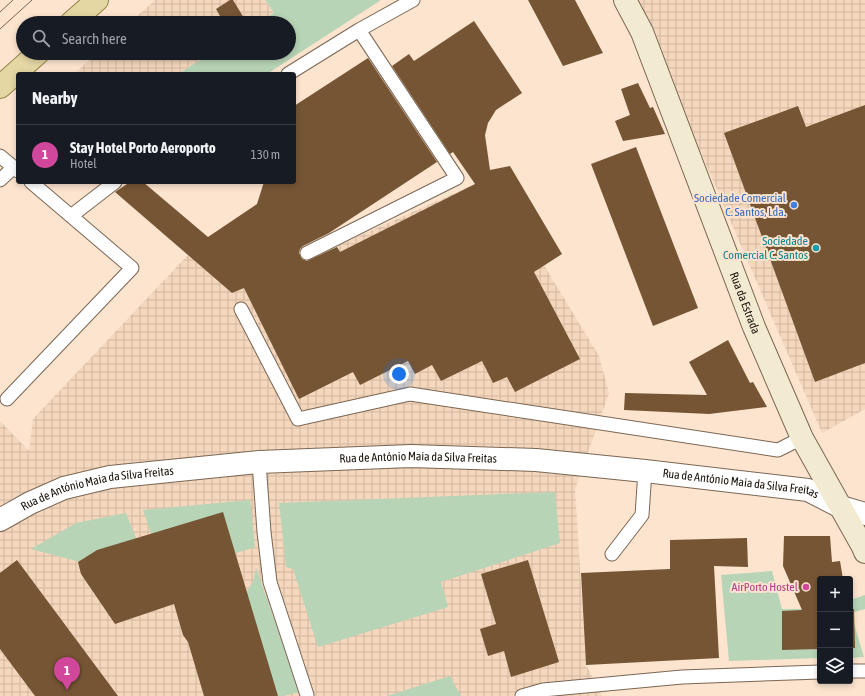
<!DOCTYPE html>
<html lang="en">
<head>
<meta charset="utf-8">
<style>
  body { margin:0; font-family:"Asap Condensed",sans-serif; background:#20242c; color:#f1f3f6 }
  .controls { position:absolute; right:12px; bottom:12px; display:grid; overflow:hidden; border-radius:4px; box-shadow:0 2px 6px #0003 }
  .controls button { width:36px; height:36px; display:grid; place-items:center; padding:0; border:0; border-bottom:1px solid #363941; background:#171b24; color:#f1f3f6; font:20px sans-serif }
  .you { position:absolute; left:399px; top:374px; width:14px; height:14px; margin:-10px; border:3px solid #fff; border-radius:50%; background:#1a73e8; box-shadow:0 0 0 6px #1a73e833 }
  .badge { display:grid; place-items:center; width:26px; height:26px; border-radius:50%; background:#b0af99; color:#fff; font-size:13px; font-weight:700 }
  .pin { position:absolute; translate:-50% -33px; filter:drop-shadow(0 1px 2px #0008) }
  .pin::after { content:''; position:absolute; top:21px; width:14px; height:12px; background:inherit; clip-path:polygon(0 0,100% 0,50% 100%) }
  .list { margin:0; padding:0; list-style:none }
  h2 { display:flex; justify-content:space-between; align-items:center; height:52px; margin:0; padding:0 16px; font-size:17px }
  h2 small { font-size:13px; font-weight:400; color:#9ea1a6 }
  .list li { display:grid; grid-template-columns:26px 1fr auto; gap:12px; align-items:center; box-sizing:border-box; height:60px; padding:0 16px; border-top:1px solid #363941 }
  .list b { display:block; font-size:15px; white-space:nowrap }
  .list p { margin:0; font-size:13px; white-space:nowrap; color:#9ea1a6 }
  .list em { font-size:13px; font-style:normal; color:#9ea1a6 }
  .icon { flex:none; width:22px; height:22px; fill:none; stroke:currentColor; stroke-width:2; stroke-linecap:round; stroke-linejoin:round }
  .map { position:relative; flex:none; width:865px; height:696px; overflow:hidden }
  .search { position:absolute; background:#171b24; box-shadow:0 2px 6px #0003; left:16px; top:16px; width:280px; height:44px; display:flex; align-items:center; gap:10px; box-sizing:border-box; padding:0 14px; border-radius:22px; color:#9ea1a6; font-size:15px }
  .panel { position:absolute; background:#171b24; box-shadow:0 2px 6px #0003; left:16px; top:72px; width:280px; height:112px; border-radius:4px }
  .map>svg:first-child { display:block }
  .industrial { fill:url(#industrial-grid) }
  .green { fill:#b7d4b6 }
  .building { fill:#765534 }
  .lines { fill:none; stroke-linecap:round; stroke-linejoin:round }
  .lane-casing { stroke:#7b6754; stroke-width:15 }
  .street-casing { stroke:#7b6754; stroke-width:24 }
  .secondary-casing { stroke:#7b6754; stroke-width:24 }
  .primary-casing { stroke:#938247; stroke-width:24 }
  .lane { stroke:#fff; stroke-width:13 }
  .street { stroke:#fff; stroke-width:22 }
  .secondary { stroke:#f2ebd2; stroke-width:22 }
  .primary { stroke:#e5d7a4; stroke-width:22 }
  .tram { stroke:#716356; stroke-width:1 }
  .shop-dot { fill:#3f7fe0; stroke:#fce4cf; stroke-width:1.5 }
  .culture-dot { fill:#0f9aa8; stroke:#fce4cf; stroke-width:1.5 }
  .hotel-dot { fill:#d1479c; stroke:#fce4cf; stroke-width:1.5 }
  .labels { text-anchor:middle; stroke-width:4; stroke-linejoin:round; paint-order:stroke }
  .shop-label { font-size:12px; fill:#366cbe; stroke:#fce4cf; text-anchor:end }
  .culture-label { font-size:12px; fill:#0d838f; stroke:#fce4cf; text-anchor:end }
  .street-label { font-size:12px; fill:#1b130b; stroke:#fce4cf }
  .hotel-label { font-size:12px; fill:#b23c85; stroke:#fce4cf; text-anchor:end }
</style>
</head>
<body>
<div class="map">
<svg width="865" height="696" viewBox="0 0 865 696">
  <defs>
    <pattern id="industrial-grid" width="8" height="8" patternUnits="userSpaceOnUse"><rect width="8" height="8" fill="#f4d7bc"/><path d="M0 4h8M4 0v8" fill="none" stroke="#d1b8a0"/></pattern>
  </defs>
  <rect width="100%" height="100%" fill="#fce4cf"/>
  <path class="industrial" d="M155,0H265L274,13L258,23H130Z
    M635,0H865V409L822,433Z
    M97,53H211L178,74H74Z
    M475,184L508,206L599,356L609,393L575,489L586,665L602,696H0V421L29,451L33,419L188,255L232,293Z"/>
  <path class="green" d="M265,0H381L267,74H178L211,53H289V23H258L274,13Z
    M555,492L560,543L441,582L448,607L318,647L293,569L286,567L279,503Z
    M250,500L255,547L233,554L155,545L143,510Z
    M126,513L141,550L88,564L31,549L76,523Z
    M256,568L300,692L283,696H266L245,594L253,582Z
    M772,571L782,609H820V658L729,661L721,575Z
    M865,595V609L851,613L864,657L850,658V600Z
    M450,676L461,696H387Z"/>
  <path class="building" d="M230,0H233L247,23H224L216,9Z
    M528,0H575L603,53L563,66Z
    M474,21L522,93L496,110L488,123L485,135L490,170L510,166L562,254L534,272L580,359L515,392L507,377L493,383L482,361L441,381L432,365L415,374L408,361L360,385L353,372L299,399L244,288L232,293L115,192L130,182H143L208,237L257,204L264,182H294V106L368,58L437,162L329,233L303,246L300,249L299,253L302,259L307,261L337,247L340,252L475,184L453,152L450,154L392,66L409,54L414,61Z
    M638,83L650,108L653,107L665,134L623,141L615,121L630,115L621,89Z
    M865,105V363L815,382L724,133L798,106L806,127Z
    M636,147L698,308L653,326L591,164Z
    M728,340L750,383L753,382L767,407L709,414L624,410L625,393L707,395L689,362Z
    M223,512L278,696H204L188,642L183,635L174,604L115,624L81,574L78,562L97,550Z
    M784,536H830L832,562L840,561L843,579H820V649L782,650V611L802,610L783,566Z
    M747,538L748,567L714,566L719,658L586,665L581,573L670,569V540Z
    M17,560L118,696H35L0,649V573Z
    M528,560L559,662L511,677L504,651L488,656L480,629L496,624L481,574Z
    M850,609H854L855,648H850Z"/>
  <g class="lines">
    <defs>
      <path id="lane" d="M288,74L359,30L413,0
        M0,156L18,171
        M0,180L14,167
        M71,216L115,182
        M307,253L457,178L359,30
        M241,309L298,419L410,394L778,450L802,438
        M7,399L132,268L31,182
        M259,462L264,532L270,582L307,695
        M612,554L642,515L645,471
        M850,671H865
        M522,696L543,690L682,677L820,672"/>
      <g id="street">
        <path id="s1" d="M0,520L30,503L64,488L110,477L259,462L411,456L536,460L645,471L808,490L841,507L865,514"/>
      </g>
      <g id="secondary">
        <path id="s2" d="M625,0L642,32L754,327L802,438L863,547L865,552"/>
      </g>
      <path id="primary" d="M71,23L97,0
        M0,87L38,53"/>
    </defs>
    <use href="#lane" class="lane-casing"/>
    <use href="#street" class="street-casing"/>
    <use href="#secondary" class="secondary-casing"/>
    <use href="#primary" class="primary-casing"/>
    <use href="#lane" class="lane"/>
    <use href="#street" class="street"/>
    <use href="#secondary" class="secondary"/>
    <use href="#primary" class="primary"/>
    <path class="tram" d="M0,12L13,0
      M0,29L32,0"/>
  </g>
  <circle class="shop-dot" cx="794" cy="205" r="4"/>
  <circle class="culture-dot" cx="816" cy="248" r="4"/>
  <circle class="hotel-dot" cx="806" cy="587" r="4"/>
  <g class="labels">
    <g class="shop-label">
      <text x="786" y="202">Sociedade Comercial<tspan x="786" dy="14">C. Santos, Lda.</tspan></text>
    </g>
    <g class="culture-label">
      <text x="808" y="245">Sociedade<tspan x="808" dy="14">Comercial C. Santos</tspan></text>
    </g>
    <g class="street-label">
      <text dy="4" stroke="none"><textPath href="#s2" startOffset="326">Rua da Estrada</textPath></text>
      <text dy="4" stroke="none"><textPath href="#s1" startOffset="428">Rua de António Maia da Silva Freitas</textPath></text>
      <text dy="4" stroke="none"><textPath href="#s1" startOffset="752">Rua de António Maia da Silva Freitas</textPath></text>
      <text dy="4" stroke="none"><textPath href="#s1" startOffset="104">Rua de António Maia da Silva Freitas</textPath></text>
    </g>
    <g class="hotel-label">
      <text x="798" y="591">AirPorto Hostel</text>
    </g>
  </g>
</svg>
<div class="controls">
<button>+</button>
<button>−</button>
<button><svg class="icon" aria-label="layers" viewBox="0 0 24 24"><path d="M12 4l9 5-9 5-9-5zM3 14l9 5 9-5"/></svg></button>
</div>
<div class="you"></div>
<div class="pin badge" style="left:67px;top:690px;background:#d1479c">1</div>
<div class="search"><svg class="icon" aria-label="search" viewBox="0 0 24 24"><circle cx="10" cy="10" r="6"/><path d="M15 15l6 6"/></svg>Search here</div>
<section class="panel">
<h2>Nearby<small></small></h2>
<ul class="list">
<li><span class="badge" style="background:#d1479c">1</span><div><b>Stay Hotel Porto Aeroporto</b><p>Hotel</p></div><em>130 m</em></li>
</ul>
</section>
</div>
</body>
</html>
